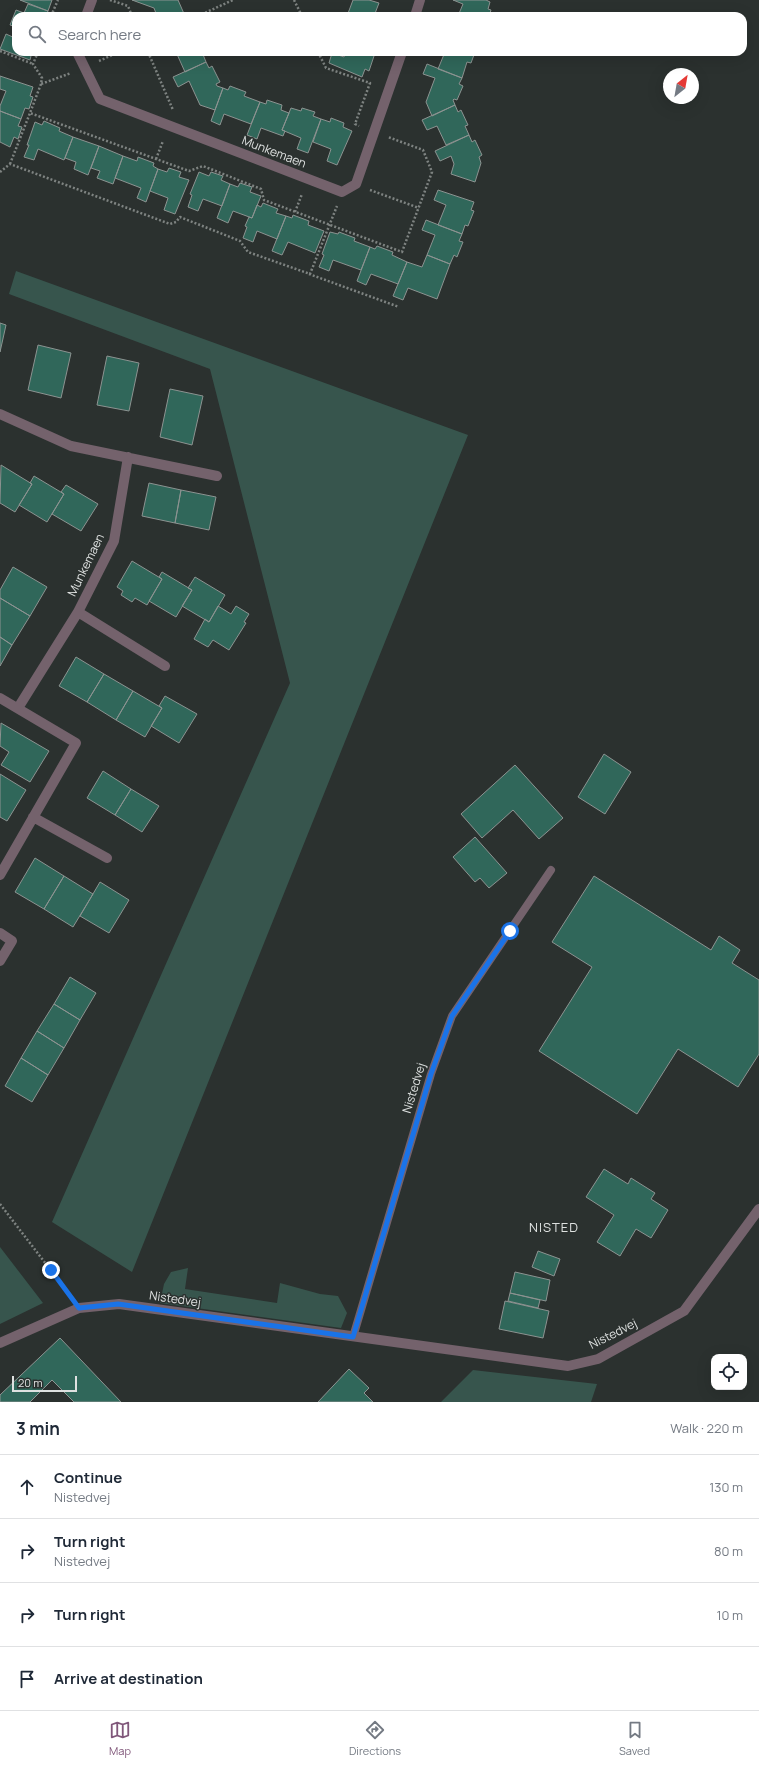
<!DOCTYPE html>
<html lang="en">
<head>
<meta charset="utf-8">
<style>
  body { margin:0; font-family:Manrope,sans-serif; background:#f2f2f3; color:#1f2937 }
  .controls { position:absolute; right:12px; bottom:12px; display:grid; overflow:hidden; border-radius:8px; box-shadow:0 4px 16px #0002 }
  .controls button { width:36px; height:36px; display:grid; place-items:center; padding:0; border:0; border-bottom:1px solid #e0e1e3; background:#fff; color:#1f2937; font:20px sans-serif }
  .compass { position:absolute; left:663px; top:68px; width:36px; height:36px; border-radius:50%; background:#fff; box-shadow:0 4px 16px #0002; rotate:31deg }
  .scale { position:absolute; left:12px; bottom:10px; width:65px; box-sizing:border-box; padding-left:4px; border:2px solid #dee1e0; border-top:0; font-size:11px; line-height:14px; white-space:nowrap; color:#dee1e0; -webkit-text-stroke:3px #2b312f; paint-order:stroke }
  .stop { position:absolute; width:12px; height:12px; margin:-9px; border:3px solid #1a73e8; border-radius:50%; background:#fff }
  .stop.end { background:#1a73e8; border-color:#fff; box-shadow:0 1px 4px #0008 }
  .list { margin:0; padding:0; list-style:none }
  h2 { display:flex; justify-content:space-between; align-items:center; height:52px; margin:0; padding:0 16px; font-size:17px }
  h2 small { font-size:13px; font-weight:400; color:#747a83 }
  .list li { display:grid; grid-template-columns:26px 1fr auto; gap:12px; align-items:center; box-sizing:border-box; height:64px; padding:0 16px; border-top:1px solid #e0e1e3 }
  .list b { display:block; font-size:15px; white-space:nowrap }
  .list p { margin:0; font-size:13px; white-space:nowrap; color:#747a83 }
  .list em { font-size:13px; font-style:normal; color:#747a83 }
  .icon { flex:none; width:22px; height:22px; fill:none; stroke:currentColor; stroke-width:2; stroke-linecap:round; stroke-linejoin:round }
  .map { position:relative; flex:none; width:759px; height:1402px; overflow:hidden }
  .search { position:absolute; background:#fff; box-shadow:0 4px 16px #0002; left:12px; right:12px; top:12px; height:44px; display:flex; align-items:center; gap:10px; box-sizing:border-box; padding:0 14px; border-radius:12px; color:#747a83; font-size:15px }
  .sheet { height:308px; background:#fff }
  nav { display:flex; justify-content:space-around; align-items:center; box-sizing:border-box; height:56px; border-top:1px solid #e0e1e3; background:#fff; font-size:11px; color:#747a83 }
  nav a { display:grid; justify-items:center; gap:2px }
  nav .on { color:#80577a }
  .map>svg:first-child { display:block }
  .green { fill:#37554d }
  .building { fill:#30675a; stroke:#8c9391 }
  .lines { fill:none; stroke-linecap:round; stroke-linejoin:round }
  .path { stroke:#7e8381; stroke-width:2.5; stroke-dasharray:2 2; stroke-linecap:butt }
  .lane { stroke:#74626c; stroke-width:8 }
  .street { stroke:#74626c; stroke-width:10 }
  .route { stroke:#1a73e8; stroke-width:5 }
  .labels { text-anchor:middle; stroke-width:3; stroke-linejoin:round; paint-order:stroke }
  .street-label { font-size:12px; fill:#dee1e0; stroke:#2b312f }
  .neighbourhood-label { font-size:13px; letter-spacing:1px; fill:#dee1e0; stroke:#2b312f }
</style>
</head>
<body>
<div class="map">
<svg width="759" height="1402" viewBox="0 0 759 1402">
  <rect width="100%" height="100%" fill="#2b312f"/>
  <path class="green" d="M16,271L468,435L132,1272L52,1222L290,683L210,369L9,294Z
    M0,1247L43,1303L0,1324Z
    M188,1268L185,1289L277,1303L280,1283L320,1294L338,1296L347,1313L341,1328L160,1303L164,1284L171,1272Z
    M473,1370L597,1384L591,1402H441Z"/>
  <path class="building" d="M20,0H52L48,11Z
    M132,0H178L185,16H157L154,8Z
    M353,0H369L379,3L374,16H347Z
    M453,0H486L490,2L488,9L491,10L489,16H458L463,4Z
    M28,4L48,11L46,16H16V27L10,25L16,10L24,13Z
    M6,34L15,38L16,36V52H32L30,60L0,49Z
    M176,52H202L206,62L185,72Z
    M346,52H371V54L374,56L369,71L365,69L362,77L329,63L332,53L344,57Z
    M445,52H475L471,63L467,62L462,78L438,69Z
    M206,62L209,68L212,66L220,82L216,84L217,86L223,88L215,110L200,105L189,81L178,87L173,77Z
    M427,64L462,78L459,84L463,86L457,100L454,99L453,100L455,105L432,116L426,102L435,78L423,74Z
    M0,76L33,87L30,96L33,97L29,109L25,108L21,119L0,111V106L6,91L0,89Z
    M230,86L246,92L244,96L260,102L251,124L224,114L220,125L211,121L223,88L228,90Z
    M267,100L282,105L281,110L289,113L282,130L285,131L283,136L261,128L257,139L247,135L260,102L266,104Z
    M455,105L458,112L461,110L468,125L465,126L469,135L446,145L437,126L427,130L422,120Z
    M291,108L301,111L302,108L315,112L313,116L321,119L308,153L297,149L301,138L282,130Z
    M0,111L21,119L18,126L22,127L18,139L14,137L10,147L0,142Z
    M331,118L344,123L343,127L352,131L337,165L327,161L331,149L313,142L321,119L330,122Z
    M44,121L60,128L59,131L73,137L64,160L38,149L34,160L24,157L29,145H27L35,122L42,125Z
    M469,135L472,142L475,140L482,155L479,157L481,163L475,182L451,174L454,164L451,156L440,161L435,151Z
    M73,137L99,146L88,175L74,169L76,162L65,158Z
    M99,146L123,156L113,184L97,178L100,171L91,168Z
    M123,156L137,161L138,157L154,163L153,166L158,169L146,202L137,198L141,188L115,178Z
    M169,168L181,172L179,177L189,180L175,214L164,210L168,198L150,191L158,169L167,172Z
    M199,172L209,176L211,172L223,176L221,180L230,184L222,206L203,199L198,211L188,207L192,195L190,194Z
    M240,183L252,187L250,192L261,196L252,218L233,211L228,223L217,218L230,184L238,187Z
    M438,190L474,202L471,210L474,211L468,226L465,225L462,234L438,225L446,205L434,200Z
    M263,203L278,209L276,213L286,216L277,239L257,231L253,242L243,238L247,227L245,226L249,217L252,218L257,205L261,207Z
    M293,215L309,221L308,225L324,231L315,253L288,242L282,255L272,251L286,216L292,218Z
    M426,220L462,234L459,241L463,242L457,257L454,255L450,264L427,255L435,235L422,230Z
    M330,232L338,234L339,232L355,238L354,241L370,247L361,270L333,260L329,271L319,267L324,255L322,254Z
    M377,246L393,252L392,255L407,262L398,284L371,274L366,285L357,281L370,247L375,249Z
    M427,255L450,264L437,299L408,288L403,300L393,296L407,262L422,267Z
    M0,323L6,325L0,352Z
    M38,345L71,353L61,398L28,390Z
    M107,356L139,363L129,411L97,405Z
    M170,389L203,396L192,445L160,437Z
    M1,465L32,484L15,512L0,503Z
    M34,476L64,494L47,522L19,505L32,484L30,483Z
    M149,483L181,490L175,523L142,516Z
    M66,485L98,504L81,531L52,514L64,494L61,492Z
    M181,490L216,497L209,530L175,523Z
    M132,561L162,579L147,605L135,598L132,602L121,595L123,591L117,587Z
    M13,567L47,587L30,616L0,598V590Z
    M162,572L192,590L176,617L149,601L162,579L159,577Z
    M195,577L225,595L209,622L182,606L192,590L188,588Z
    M0,598L30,616L12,645L0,637Z
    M218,606L231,614L236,606L249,614L244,622L246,623L229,650L213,640L208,647L194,639L205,619L209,622Z
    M0,637L12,645L0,666Z
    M76,657L104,674L87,702L59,686Z
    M104,674L133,691L116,720L87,702Z
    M133,691L162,708L145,737L116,720Z
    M165,696L197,714L179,743L151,726L162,708L159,706Z
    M1,723L49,751L30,782L1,765L9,752L0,746Z
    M604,754L631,772L605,814L578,797Z
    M515,765L563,818L539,839L513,810L482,838L461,814Z
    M103,771L131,789L115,815L87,798Z
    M0,774L26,790L7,821L0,817Z
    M131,789L159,806L142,832L115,815Z
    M475,837L507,873L489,888L480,878L475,882L453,857Z
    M35,858L64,876L44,909L15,892Z
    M64,876L93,894L73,927L44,909Z
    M594,876L711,950L719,936L740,950L732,963L759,980V1054L738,1087L678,1049L637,1114L539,1051L592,967L552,942Z
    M100,882L129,900L109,933L80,916Z
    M70,977L96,993L80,1020L54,1004Z
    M54,1004L80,1020L64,1048L37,1031Z
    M37,1031L64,1048L48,1075L21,1058Z
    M21,1058L48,1075L32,1102L5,1086Z
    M604,1169L628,1184L631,1178L655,1193L651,1199L668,1210L651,1238L636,1229L620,1256L597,1242L614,1215L586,1197Z
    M538,1251L560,1259L554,1276L532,1267Z
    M515,1272L550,1280L546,1301L510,1293Z
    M510,1293L540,1300L538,1308L508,1301Z
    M505,1301L549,1311L543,1338L499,1329Z
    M60,1338L121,1402H74L52,1380L30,1402H0V1395Z
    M349,1369L369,1388L364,1393L373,1402H318Z"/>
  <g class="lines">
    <path class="path" d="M110,0L128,6L132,16
      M294,0L302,16
      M51,16L58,0
      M198,16L233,0
      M0,51L33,64
      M38,52L33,64L42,78L41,84L71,73
      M148,52L173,110
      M318,52L326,68L370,83L355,124L359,126
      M99,61L119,52
      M41,84L30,113L189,171L203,166L261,189L264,200L402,252L432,172L423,150L388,137
      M156,159L163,141
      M10,164L30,113
      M0,172L10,164L170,224L176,222L180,217L240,241L248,252L310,274L337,206
      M370,190L419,208
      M295,212L302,194
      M309,274L399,307
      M0,1204L69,1294"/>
    <path class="lane" d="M353,1337L431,1074L452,1016L551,870"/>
    <path class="street" d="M86,16L92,0
      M415,16L420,0
      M77,52L100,99L342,192L356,184L402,52
      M0,414L71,446L217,476
      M78,612L165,666
      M0,698L76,743L0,875
      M18,708L78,612L114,541L128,457
      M33,817L107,858
      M0,933L12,941L0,961
      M0,1343L79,1308L119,1304L568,1366L598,1359L684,1311L759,1209"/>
  </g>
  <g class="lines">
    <path class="route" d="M51,1270L79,1308L118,1304L353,1337L431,1074L452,1016L510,931"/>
  </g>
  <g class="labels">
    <g class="street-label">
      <text transform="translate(274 152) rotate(21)" y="4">Munkemaen</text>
      <text transform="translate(86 565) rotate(-64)" y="4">Munkemaen</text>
      <text transform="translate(414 1088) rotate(-73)" y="4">Nistedvej</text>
      <text transform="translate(175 1299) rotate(8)" y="4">Nistedvej</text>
      <text transform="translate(613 1334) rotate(-27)" y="4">Nistedvej</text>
    </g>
    <g class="neighbourhood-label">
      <text x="554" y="1232">NISTED</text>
    </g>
  </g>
</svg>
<div class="controls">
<button><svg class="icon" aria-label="locate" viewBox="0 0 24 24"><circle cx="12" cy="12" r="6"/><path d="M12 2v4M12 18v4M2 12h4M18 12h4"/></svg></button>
</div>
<svg class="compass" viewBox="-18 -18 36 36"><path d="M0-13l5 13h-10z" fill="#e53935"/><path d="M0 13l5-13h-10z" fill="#747a83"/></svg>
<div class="scale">20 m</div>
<div class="stop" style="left:510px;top:931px"></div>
<div class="stop end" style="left:51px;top:1270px"></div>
<div class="search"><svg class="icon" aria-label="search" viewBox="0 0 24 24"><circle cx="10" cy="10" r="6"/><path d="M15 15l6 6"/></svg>Search here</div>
</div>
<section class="sheet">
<h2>3 min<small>Walk · 220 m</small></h2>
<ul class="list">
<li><svg class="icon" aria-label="ahead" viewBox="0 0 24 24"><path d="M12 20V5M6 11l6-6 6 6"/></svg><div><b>Continue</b><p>Nistedvej</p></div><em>130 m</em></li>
<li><svg class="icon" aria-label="right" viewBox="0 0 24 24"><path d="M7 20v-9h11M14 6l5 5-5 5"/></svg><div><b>Turn right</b><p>Nistedvej</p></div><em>80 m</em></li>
<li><svg class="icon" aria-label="right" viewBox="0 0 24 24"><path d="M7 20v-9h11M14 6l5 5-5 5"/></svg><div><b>Turn right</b></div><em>10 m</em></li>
<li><svg class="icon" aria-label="arrive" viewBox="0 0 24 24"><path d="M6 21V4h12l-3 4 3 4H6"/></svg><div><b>Arrive at destination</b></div></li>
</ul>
</section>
<nav>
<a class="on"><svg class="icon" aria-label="map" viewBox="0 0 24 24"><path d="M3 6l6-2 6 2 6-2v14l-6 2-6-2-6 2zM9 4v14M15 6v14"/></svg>Map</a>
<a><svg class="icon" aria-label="directions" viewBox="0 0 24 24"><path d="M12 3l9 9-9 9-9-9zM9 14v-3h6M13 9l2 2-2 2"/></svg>Directions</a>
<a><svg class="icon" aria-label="saved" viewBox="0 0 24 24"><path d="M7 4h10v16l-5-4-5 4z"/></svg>Saved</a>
</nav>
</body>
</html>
